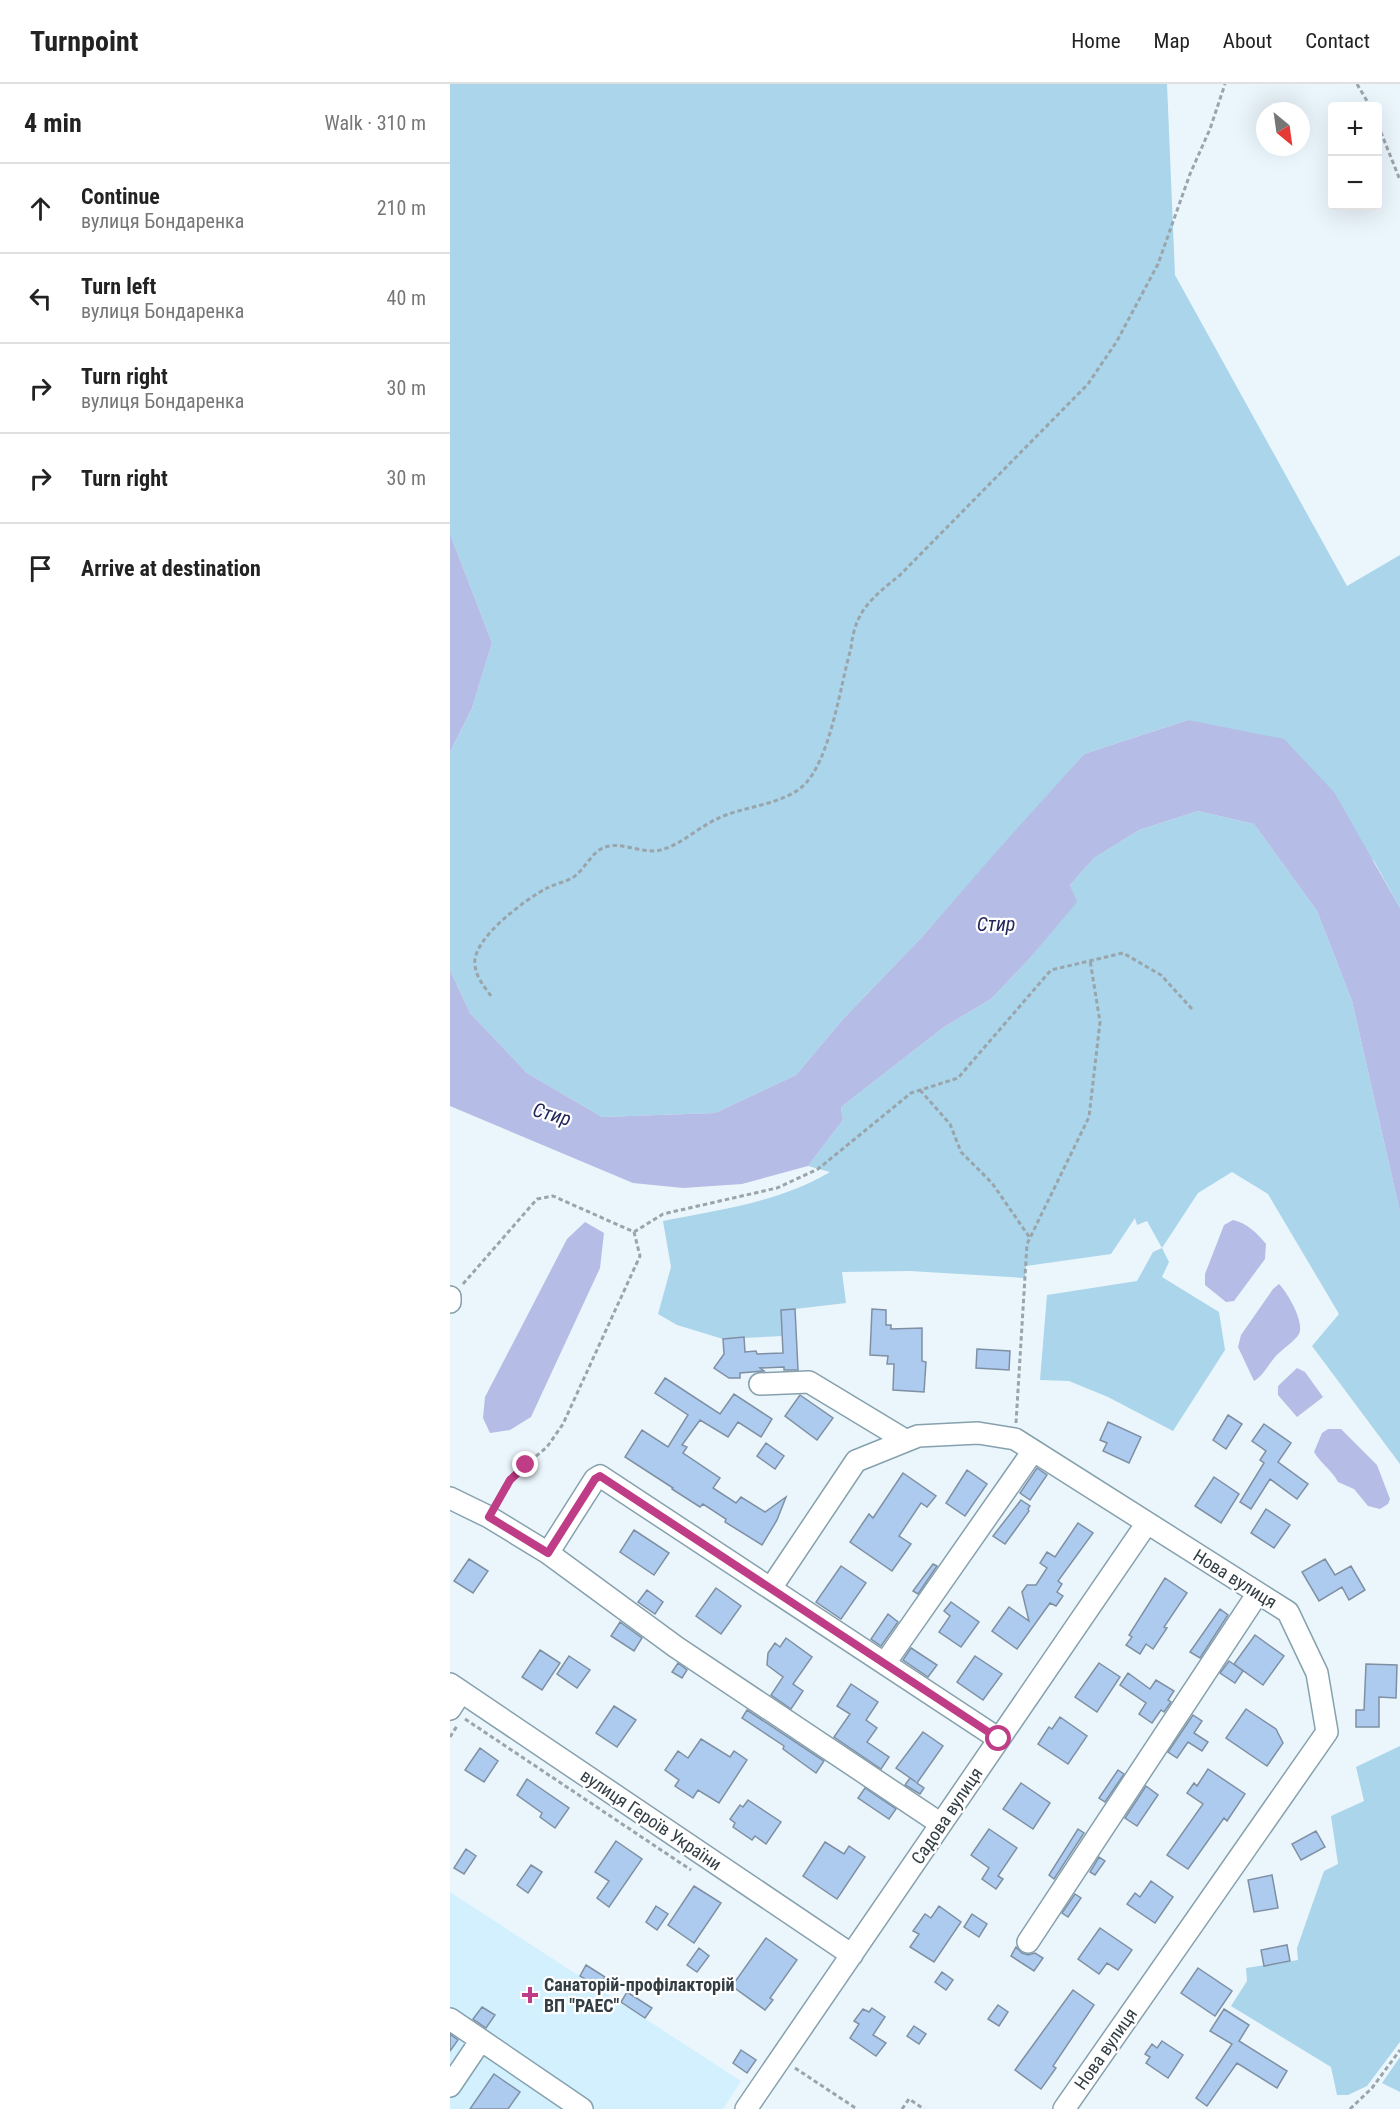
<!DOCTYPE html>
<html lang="en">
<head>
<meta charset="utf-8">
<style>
  body { margin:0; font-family:"Roboto Condensed",sans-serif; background:#f2f2f2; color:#222 }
  .controls { position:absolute; right:18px; top:18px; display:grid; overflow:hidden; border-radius:6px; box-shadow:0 6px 24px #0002 }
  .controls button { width:54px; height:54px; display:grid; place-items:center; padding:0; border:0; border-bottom:2px solid #e0e0e0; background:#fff; color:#222; font:30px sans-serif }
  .compass { position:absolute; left:806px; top:18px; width:54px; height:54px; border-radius:50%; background:#fff; box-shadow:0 6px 24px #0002; rotate:151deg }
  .stop { position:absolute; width:18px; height:18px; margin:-14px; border:4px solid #bf3d86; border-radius:50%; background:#fff }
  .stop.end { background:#bf3d86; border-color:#fff; box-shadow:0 2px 6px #0008 }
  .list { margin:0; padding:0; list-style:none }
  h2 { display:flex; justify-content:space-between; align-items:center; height:78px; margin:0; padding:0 24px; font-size:26px }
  h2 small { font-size:20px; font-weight:400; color:#767676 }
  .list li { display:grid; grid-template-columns:39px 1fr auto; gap:18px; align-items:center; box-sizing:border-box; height:90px; padding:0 24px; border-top:2px solid #e0e0e0 }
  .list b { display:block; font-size:22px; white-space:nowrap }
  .list p { margin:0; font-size:20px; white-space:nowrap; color:#767676 }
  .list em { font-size:20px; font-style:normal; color:#767676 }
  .icon { flex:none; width:33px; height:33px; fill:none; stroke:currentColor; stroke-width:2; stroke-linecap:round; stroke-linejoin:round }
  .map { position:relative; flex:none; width:950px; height:2025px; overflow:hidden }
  header { display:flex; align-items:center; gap:36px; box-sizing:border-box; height:84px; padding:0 30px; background:#fff; border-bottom:2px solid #e0e0e0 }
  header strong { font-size:28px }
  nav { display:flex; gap:33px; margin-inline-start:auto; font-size:21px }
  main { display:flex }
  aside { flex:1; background:#fff }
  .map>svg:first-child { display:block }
  .built { fill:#d2f0fe }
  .green { fill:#aad5ea }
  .water { fill:#b5bce6 }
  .building { fill:#adcbef; stroke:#7f90a4; stroke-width:1.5 }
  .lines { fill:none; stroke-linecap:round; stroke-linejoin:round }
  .minor-casing { stroke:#86a1ae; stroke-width:24 }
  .path { stroke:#9aa5ab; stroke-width:3; stroke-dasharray:4.5 3; stroke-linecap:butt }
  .minor { stroke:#fff; stroke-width:21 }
  .route { stroke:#bf3d86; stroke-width:8 }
  .poi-dot { fill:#bf3d86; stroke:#fff; stroke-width:2 }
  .labels { text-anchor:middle; stroke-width:4.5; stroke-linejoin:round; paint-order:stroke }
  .street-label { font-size:18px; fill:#333e44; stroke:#fff }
  .poi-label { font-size:18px; font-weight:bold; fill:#333e44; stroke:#fff; text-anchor:start }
  .water-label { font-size:20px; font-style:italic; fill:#24275a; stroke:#fff }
</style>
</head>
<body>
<header>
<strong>Turnpoint</strong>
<nav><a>Home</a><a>Map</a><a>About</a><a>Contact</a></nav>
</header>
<main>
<aside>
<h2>4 min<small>Walk · 310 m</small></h2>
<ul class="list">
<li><svg class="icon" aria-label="ahead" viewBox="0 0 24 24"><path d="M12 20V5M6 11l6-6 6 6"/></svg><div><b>Continue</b><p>вулиця Бондаренка</p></div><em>210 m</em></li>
<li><svg class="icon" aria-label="left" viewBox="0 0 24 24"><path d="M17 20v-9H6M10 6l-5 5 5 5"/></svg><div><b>Turn left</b><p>вулиця Бондаренка</p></div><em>40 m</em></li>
<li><svg class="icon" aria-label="right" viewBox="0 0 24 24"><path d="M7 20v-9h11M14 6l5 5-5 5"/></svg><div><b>Turn right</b><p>вулиця Бондаренка</p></div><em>30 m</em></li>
<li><svg class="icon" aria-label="right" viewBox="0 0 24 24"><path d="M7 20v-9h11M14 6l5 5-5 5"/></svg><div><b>Turn right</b></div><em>30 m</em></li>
<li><svg class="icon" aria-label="arrive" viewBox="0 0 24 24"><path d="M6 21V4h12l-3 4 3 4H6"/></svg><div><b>Arrive at destination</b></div></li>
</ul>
</aside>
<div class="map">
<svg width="950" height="2025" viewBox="0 0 950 2025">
  <rect width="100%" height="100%" fill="#ebf6fc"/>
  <path class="built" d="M0,1808L291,1997L273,2025H0Z"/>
  <path class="green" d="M0,0H717L725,191L897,502L950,471V824L924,777L738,636L634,670L472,853L394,934L346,991L265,1029L152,1033L77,989L20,929L0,886V668L22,624L42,559L0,450Z
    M748,727L804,740L867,827L902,917L950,1128V1380L862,1262L889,1230L818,1110L782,1088L748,1109L712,1164L719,1178L712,1193L769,1228L775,1266L723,1347L658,1313L619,1297L590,1296L597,1211L687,1197L703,1168L712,1164L697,1137L687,1141L685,1134L661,1170L576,1182L575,1194L460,1187L392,1188L396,1219L345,1225L333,1252L273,1255L227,1241L208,1230L221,1183L213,1137C269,1126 330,1118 380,1088L358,1082L393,1036L391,1023L494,943L541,915L581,873L626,818L620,801L644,774L689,746Z
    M950,1662V1958L917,2002L898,2011H887L881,1983L781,1922L797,1897L796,1884L848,1876L847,1864L874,1787L888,1780L881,1732L914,1717L906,1683Z
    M950,1973V2008L932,1999Z"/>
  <path class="water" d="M0,450L42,559L22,624L0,668Z
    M738,636L834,655L884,708L950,824V1128L902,917L867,827L804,740L748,727L689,746L644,774L620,801L627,818L581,873L541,915L494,943L391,1023L393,1036L358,1082L292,1100L233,1104L183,1099L0,1022V886L20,929L77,989L152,1033L265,1029L346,991L394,934L472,853L547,767L634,670Z
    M783,1136C797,1139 808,1150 816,1160L815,1175L784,1217L776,1218L755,1201V1190L774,1141Z
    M135,1138L154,1149L150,1184L81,1333L60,1346L40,1349L33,1334L35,1313L117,1155Z
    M829,1200C837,1208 855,1238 849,1250C844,1258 832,1265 825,1273C818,1281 813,1292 804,1297L788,1263L791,1251L823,1205Z
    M847,1284L855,1288L873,1313L847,1333L828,1311V1302Z
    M878,1345H891L927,1381L940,1415L938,1420L930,1425L918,1422L904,1405L888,1398C882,1386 871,1380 864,1368L872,1349Z"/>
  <path class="building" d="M345,1225L348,1286H334V1283L310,1284L314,1287L290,1289V1294H279L264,1284L274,1270L273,1255L294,1253L295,1268L306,1267L307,1270L333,1269L331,1226Z
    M422,1225L436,1226V1241H441V1245L472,1244V1277L476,1278L474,1308L443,1306L444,1280H437L438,1272L420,1271Z
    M527,1265L560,1267L559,1286L526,1284Z
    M215,1294L270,1330L284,1310L322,1335L311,1353L288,1338L278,1353L250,1336L232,1361L237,1363L233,1369L270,1394L263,1404L286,1419L291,1413L315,1428L336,1413L327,1436L312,1461L275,1438L276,1435L253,1420L250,1423L222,1405L223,1404L175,1373L192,1346L218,1363L238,1331L205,1309Z
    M350,1311L383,1334L367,1356L335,1332Z
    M778,1331L792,1340L776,1365L763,1356Z
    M658,1338L691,1353L679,1379L653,1367L657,1359L650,1356Z
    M814,1340L841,1359L828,1378L858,1400L847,1415L820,1395L801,1425L790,1418L814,1379L810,1376L816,1367L802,1357Z
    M316,1359L334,1372L325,1385L307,1372Z
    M587,1384L597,1391L580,1416L570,1409Z
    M517,1386L537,1400L515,1432L496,1419Z
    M453,1389L486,1412L477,1423L471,1419L449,1452L461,1460L442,1487L400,1458L419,1430L423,1434Z
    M764,1393L789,1410L771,1439L745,1422Z
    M571,1416L580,1422L578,1425L579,1427L555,1460L543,1452Z
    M816,1425L840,1441L824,1464L801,1449Z
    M628,1439L643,1449L608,1497L612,1500L607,1508L613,1512L606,1522L600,1519L567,1565L542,1547L559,1523L579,1537L572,1508L577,1501H586L597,1484L590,1479L597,1468L605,1473Z
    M184,1446L219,1469L204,1491L170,1468Z
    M19,1475L38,1487L23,1509L4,1497Z
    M875,1475L885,1491L901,1482L915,1506L899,1516L892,1503L869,1517L852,1488Z
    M483,1480L487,1482L468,1510L463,1507Z
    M391,1482L416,1499L391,1535L366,1518Z
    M715,1494L737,1509L714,1543L717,1544L703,1565L696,1560L690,1570L676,1561L682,1553L679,1551Z
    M266,1504L291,1522L271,1550L246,1532Z
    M197,1506L213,1518L205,1530L188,1518Z
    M501,1518L529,1538L511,1563L489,1548L500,1532L494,1527Z
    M770,1525L778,1531L750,1574L740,1568Z
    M438,1530L448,1538L431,1562L421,1555Z
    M170,1538L192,1554L184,1567L161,1552Z
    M805,1551L834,1572L813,1601L784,1580Z
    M336,1554L362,1573L343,1600L353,1607L341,1625L321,1611L333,1593L317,1581L318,1569L325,1559L330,1563Z
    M461,1564L487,1581L478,1593L453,1576Z
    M90,1566L110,1579L92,1606L72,1593Z
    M119,1572L140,1586L127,1604L107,1590Z
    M525,1572L552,1590L533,1616L507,1598Z
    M779,1577L793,1587L785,1599L770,1589Z
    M228,1579L237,1586L232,1594L222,1588Z
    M649,1579L670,1593L647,1628L625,1613Z
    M916,1580L947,1581L946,1614L929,1613V1643H906V1626H914Z
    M678,1589L700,1605L706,1596L724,1607L718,1616L721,1618L714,1628L711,1626L702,1639L689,1630L696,1619L670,1601Z
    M401,1600L428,1618L416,1636L427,1644L417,1658L439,1673L431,1685L384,1653L400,1630L387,1622Z
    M164,1622L186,1636L167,1663L146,1649Z
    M796,1625L826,1645L833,1659L817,1682L776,1654Z
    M297,1626L374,1677L366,1689L333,1665L334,1662L292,1634Z
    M743,1631L752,1637L744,1649L758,1658L752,1667L738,1658L727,1674L718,1668Z
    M610,1633L637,1652L618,1680L588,1660L599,1643L602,1645Z
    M473,1648L493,1662L467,1699L474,1704L470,1710L455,1701L460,1694L466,1698L446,1684Z
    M251,1655L280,1673L284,1667L297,1676L269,1719L248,1706L243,1714L225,1702L229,1696L215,1686L228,1667L238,1674Z
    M30,1664L48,1677L34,1698L15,1686Z
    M758,1685L795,1710L777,1737L774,1734L738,1785L717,1771L753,1720L737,1709L744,1699L747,1702Z
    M668,1686L674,1690L655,1718L649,1714Z
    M77,1695L119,1724L105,1744L90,1733L92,1729L67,1711Z
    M571,1699L600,1719L583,1745L553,1725Z
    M696,1702L708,1711L687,1742L675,1734Z
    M415,1704L446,1725L439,1735L408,1714Z
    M298,1716L331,1738L316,1760L305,1752L302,1756L283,1743L285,1739L280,1735L290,1721L293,1723Z
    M539,1745L567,1764L548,1792L553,1795L546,1805L532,1795L539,1784L521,1771Z
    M628,1745L634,1749L604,1795L599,1791Z
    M866,1747L875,1763L851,1776L842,1760Z
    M166,1757L192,1775L159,1823L147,1814L159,1797L145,1788Z
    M375,1758L394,1770L399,1762L415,1773L387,1815L353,1792Z
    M16,1765L26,1772L14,1790L4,1784Z
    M649,1773L655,1777L645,1791L640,1788Z
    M81,1781L92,1788L78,1809L67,1801Z
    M822,1791L828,1824L804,1828L798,1796Z
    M701,1797L723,1813L705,1839L677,1820L685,1809L690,1813Z
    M244,1802L271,1819L244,1859L218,1841Z
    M625,1810L631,1814L618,1833L612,1829Z
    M206,1822L218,1830L207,1846L196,1838Z
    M489,1822L511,1838L484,1878L460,1863L469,1850L463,1847L475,1830L481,1834Z
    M522,1830L537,1840L529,1853L514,1843Z
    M650,1844L682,1866L668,1886L657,1879L649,1890L628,1875Z
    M316,1854L347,1876L320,1914L323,1916L315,1926L282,1902Z
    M837,1861L840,1877L814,1882L811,1866Z
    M566,1863L572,1869L578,1871L585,1869L593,1874L584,1887L561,1872Z
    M249,1864L259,1872L247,1888L237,1881Z
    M136,1881L155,1893L148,1903L130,1892Z
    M748,1884L782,1907L765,1932L731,1909Z
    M492,1888L503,1896L496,1906L485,1898Z
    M623,1906L644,1921L603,1982L606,1984L591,2005L565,1986Z
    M177,1908L202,1924L195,1934L171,1918Z
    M548,1921L558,1928L549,1942L538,1935Z
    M32,1923L45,1931L36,1944L23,1935Z
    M422,1924L435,1933L423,1951L436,1959L426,1972L400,1954L409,1940L404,1937L413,1925L419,1928Z
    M774,1925L799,1941L789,1957L837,1987L827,2004L787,1979L757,2022L746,2014L782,1960L760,1947Z
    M464,1942L476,1950L469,1960L457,1952Z
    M0,1950L8,1956L0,1967Z
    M712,1957L733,1971L718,1994L696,1979L700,1973L695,1970L702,1960L707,1964Z
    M291,1966L306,1976L297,1989L283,1979Z
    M44,1990L70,2008L58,2025H20Z"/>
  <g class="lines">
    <defs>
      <path id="minor" d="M0,1213V1218
        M310,1300L359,1298L455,1356
        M0,1414L39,1433L98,1469L226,1563L491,1740
        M98,1469L145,1395L150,1392L549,1655
        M321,1504L406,1377L468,1352L528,1349L565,1355L838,1528L867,1589L877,1648L614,2025
        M435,1579L583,1367
        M0,1600L402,1871
        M0,1625L11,1608
        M578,1858L808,1509
        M0,1935L31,1956
        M0,2002L31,1956L132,2025
        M296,2025L697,1439"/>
    </defs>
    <use href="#minor" class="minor-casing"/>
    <path class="path" d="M907,0L920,22
      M928,41L950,96
      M41,912C34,902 26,893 25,881C21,855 76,815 97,804C105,800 115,798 122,794C135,786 141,768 155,763C174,757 195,772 214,765C233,759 250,742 269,734C294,722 333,721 354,701C381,674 390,602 401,564C405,526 422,514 450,491L638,300L667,257L708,180L740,90L760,45L775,0
      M470,1006L500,1040L511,1068L542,1099L580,1154
      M184,1148L213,1130L327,1104L368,1085L461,1009L508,994L601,886L673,869L711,891L742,925
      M13,1200L87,1115L103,1112L184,1148L190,1172L113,1340L97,1363L67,1388L48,1418
      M566,1339L577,1160L639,1033L650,938L640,876
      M15,1635L241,1786
      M0,1653L7,1642
      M345,1984L407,2025
      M452,2025L459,2015L474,2025
      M900,2025L922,2004L950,1966"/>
    <use href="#minor" class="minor"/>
  </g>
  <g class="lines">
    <path class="route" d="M76,1381L60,1396L39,1433L98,1469L145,1395L150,1392L549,1655"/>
  </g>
  <path class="poi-dot" d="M77 1902h6v6h6v6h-6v6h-6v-6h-6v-6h6z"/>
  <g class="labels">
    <g class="street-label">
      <text transform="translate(785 1495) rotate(32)" y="6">Нова вулиця</text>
      <text transform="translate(497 1732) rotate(-56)" y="6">Садова вулиця</text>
      <text transform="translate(201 1736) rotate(34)" y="6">вулиця Героїв України</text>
      <text transform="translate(656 1965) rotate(-55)" y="6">Нова вулиця</text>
    </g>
    <g class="poi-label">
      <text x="94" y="1907">Санаторій-профілакторій<tspan x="94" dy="21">ВП "РАЕС"</tspan></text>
    </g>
    <g class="water-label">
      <text x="546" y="847">Стир</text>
      <text transform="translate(102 1030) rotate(16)" y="7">Стир</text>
    </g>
  </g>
</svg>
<div class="controls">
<button>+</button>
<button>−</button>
</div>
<svg class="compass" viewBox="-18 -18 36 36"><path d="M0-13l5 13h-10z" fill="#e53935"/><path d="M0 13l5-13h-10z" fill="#767676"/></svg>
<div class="stop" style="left:549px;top:1655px"></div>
<div class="stop end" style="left:76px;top:1381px"></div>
</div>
</main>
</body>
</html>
